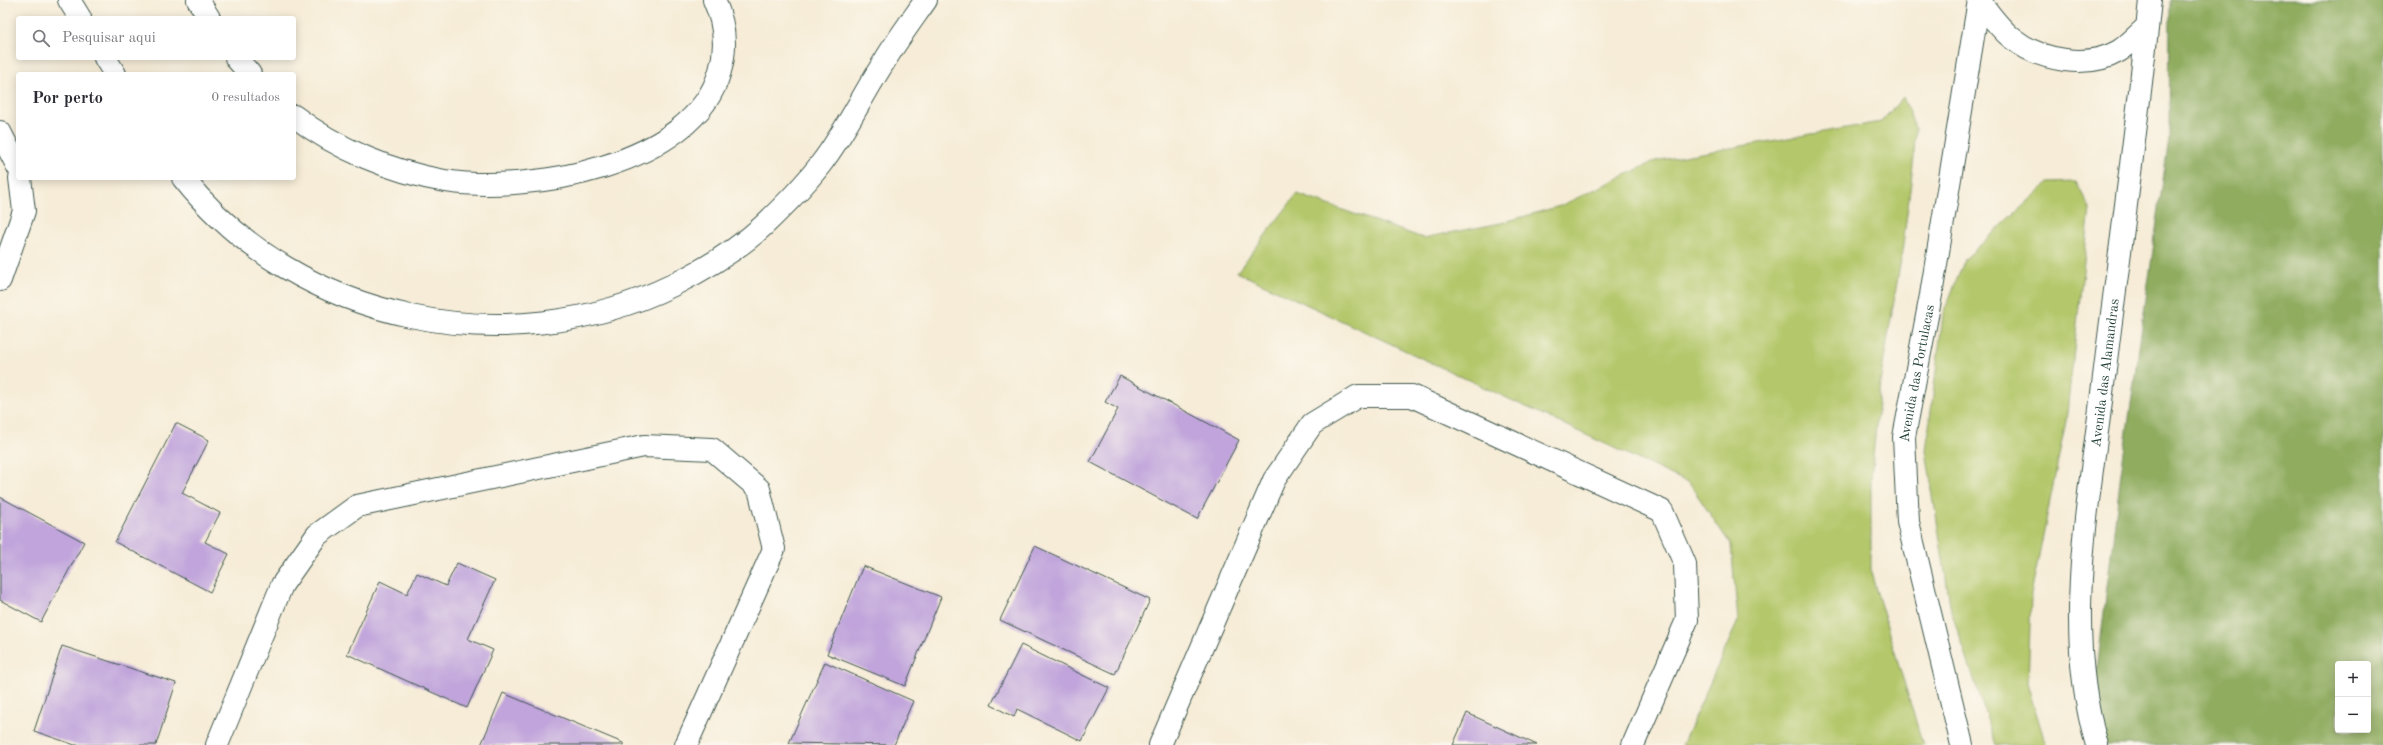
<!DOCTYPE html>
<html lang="pt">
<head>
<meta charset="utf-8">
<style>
  body { margin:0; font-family:"Old Standard TT",serif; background:#f7f7f7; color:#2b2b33 }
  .controls { position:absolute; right:12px; bottom:12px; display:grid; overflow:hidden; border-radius:4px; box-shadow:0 2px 10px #0003 }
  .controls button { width:36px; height:36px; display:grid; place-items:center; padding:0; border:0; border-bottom:1px solid #e1e1e2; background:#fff; color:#2b2b33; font:20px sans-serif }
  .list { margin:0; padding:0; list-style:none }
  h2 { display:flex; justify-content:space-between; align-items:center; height:52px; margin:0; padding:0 16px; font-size:17px }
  h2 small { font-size:13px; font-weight:400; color:#7c7c81 }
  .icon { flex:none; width:22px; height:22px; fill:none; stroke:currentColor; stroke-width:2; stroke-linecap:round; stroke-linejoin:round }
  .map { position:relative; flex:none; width:2383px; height:745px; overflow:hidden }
  .search { position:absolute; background:#fff; box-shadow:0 2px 10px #0003; left:16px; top:16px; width:280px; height:44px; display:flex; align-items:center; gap:10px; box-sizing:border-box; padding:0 14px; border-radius:4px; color:#7c7c81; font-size:15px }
  .panel { position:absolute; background:#fff; box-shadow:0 2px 10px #0003; left:16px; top:72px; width:280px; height:108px; border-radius:4px }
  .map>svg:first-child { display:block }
  .green { fill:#b4c76b; stroke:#6a8250 }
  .forest { fill:#8fac5f; stroke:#57744a; fill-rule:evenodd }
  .building { fill:#c0a4db }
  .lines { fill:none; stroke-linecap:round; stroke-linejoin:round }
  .minor-casing { stroke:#3f574c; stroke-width:24 }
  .tertiary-casing { stroke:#3f574c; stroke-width:24 }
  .minor { stroke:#fff; stroke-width:22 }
  .tertiary { stroke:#fff; stroke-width:22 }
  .labels { text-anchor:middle; stroke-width:3; stroke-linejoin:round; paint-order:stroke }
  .street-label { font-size:14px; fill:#1f3d34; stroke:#fbf7ec }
</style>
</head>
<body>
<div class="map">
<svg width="2383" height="745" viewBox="0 0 2383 745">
  <rect width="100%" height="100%" fill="#fbf7ec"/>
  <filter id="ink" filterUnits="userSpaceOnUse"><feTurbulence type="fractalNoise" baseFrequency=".025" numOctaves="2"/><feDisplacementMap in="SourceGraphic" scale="8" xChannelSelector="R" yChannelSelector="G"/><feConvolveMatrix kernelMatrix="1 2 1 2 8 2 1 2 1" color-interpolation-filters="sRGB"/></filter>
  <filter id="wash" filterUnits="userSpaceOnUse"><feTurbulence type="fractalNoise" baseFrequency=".012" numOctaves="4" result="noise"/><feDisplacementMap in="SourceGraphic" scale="16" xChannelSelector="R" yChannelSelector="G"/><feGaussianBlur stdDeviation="0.9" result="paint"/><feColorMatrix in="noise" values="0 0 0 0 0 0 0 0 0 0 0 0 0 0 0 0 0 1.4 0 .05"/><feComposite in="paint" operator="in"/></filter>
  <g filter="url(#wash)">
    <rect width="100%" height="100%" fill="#f6ecd7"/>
    <path class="green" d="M1903,97L1915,128L1914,158L1902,253L1880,383L1871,478V573L1923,745H1682L1738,621L1731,545L1689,483L1237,272L1297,194L1423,238L1501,223L1560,206L1655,161L1881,122Z
      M2076,182L2090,209L2066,421L2031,595L2028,686L2046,745H1996L1951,611L1926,451L1943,314L1965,259L2048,183Z"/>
    <path class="forest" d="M2170,0H2383V745H2098L2090,727L2121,473L2169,138ZM2338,664H2368V730H2338Z"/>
    <g id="blocks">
      <path class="building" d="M1120,376L1239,440L1197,519L1090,462L1118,409L1105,402Z
        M176,423L209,440L182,493L220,513L205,542L229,554L210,592L115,542Z
        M0,497L84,542L41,622L0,600Z
        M1035,546L1150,600L1115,674L1000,620Z
        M457,563L495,580L468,639L493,650L467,708L347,654L380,581L407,594L417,573L446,586Z
        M863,566L941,597L905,686L827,654Z
        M1021,645L1109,688L1082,741L1017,709L1014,717L991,705Z
        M62,646L176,683L156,745H75L34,731Z
        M825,662L913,701L894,745L789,743Z
        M503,693L623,743V745H481Z
        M1467,713L1537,745H1453Z"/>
    </g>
  </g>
  <g filter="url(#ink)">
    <use href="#blocks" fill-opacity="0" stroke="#3f574c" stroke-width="1"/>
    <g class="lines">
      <defs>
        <path id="minor" d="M198,0L209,18
          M236,58L250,74
          M294,116C337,149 392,172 445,181C529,194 694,166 720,71C727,47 724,22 714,0
          M0,132L18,167
          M0,280L24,211L20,178
          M217,745L282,585L317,535L357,506L644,446L712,449L759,489L774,549L686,745
          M1160,745L1274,480L1312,424L1358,396H1412L1662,511L1685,564L1687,620L1633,745"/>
        <g id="tertiary">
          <path d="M69,0L80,18"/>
          <path d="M1979,0C1989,14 2000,29 2013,39C2041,61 2088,69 2119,51C2129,45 2138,34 2147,27"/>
          <path d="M105,58L115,74"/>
          <path d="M183,178C298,323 509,365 673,285C705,269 737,250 763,226C783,207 803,187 820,165C845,133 862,96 884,62C897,40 912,20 926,0"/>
          <path id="s1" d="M1962,745L1908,522L1904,437L1931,295L1979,0"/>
          <path id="s2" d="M2097,745C2063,632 2088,508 2102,393C2118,262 2137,131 2150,0"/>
        </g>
      </defs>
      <use href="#minor" class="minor-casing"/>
      <use href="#tertiary" class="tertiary-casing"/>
      <use href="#minor" class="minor"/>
      <use href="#tertiary" class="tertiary"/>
    </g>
  </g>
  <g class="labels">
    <g class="street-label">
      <text dy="5" stroke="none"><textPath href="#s2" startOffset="375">Avenida das Alamandras</textPath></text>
      <text dy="5" stroke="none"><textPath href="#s1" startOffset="379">Avenida das Portulacas</textPath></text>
    </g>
  </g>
</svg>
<div class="controls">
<button>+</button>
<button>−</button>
</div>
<div class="search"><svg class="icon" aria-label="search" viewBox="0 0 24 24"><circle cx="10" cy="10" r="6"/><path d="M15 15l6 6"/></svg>Pesquisar aqui</div>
<section class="panel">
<h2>Por perto<small>0 resultados</small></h2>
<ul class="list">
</ul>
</section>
</div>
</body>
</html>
